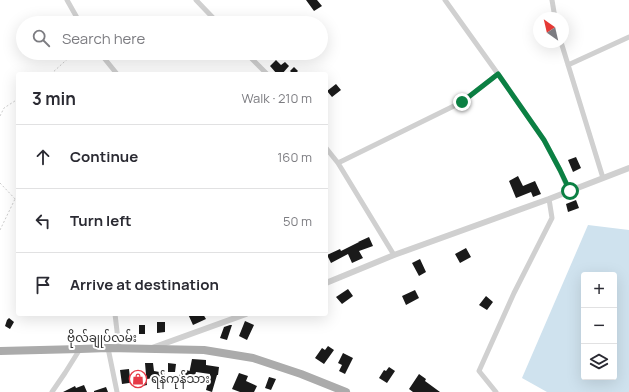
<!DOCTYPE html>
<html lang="en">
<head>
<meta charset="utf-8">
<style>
  body { margin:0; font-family:Manrope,"Noto Sans Myanmar",sans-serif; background:#f7f7f7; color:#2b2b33 }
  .controls { position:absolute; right:12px; bottom:12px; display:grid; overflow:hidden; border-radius:4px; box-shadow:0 4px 16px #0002 }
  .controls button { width:36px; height:36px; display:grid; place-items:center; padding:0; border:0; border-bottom:1px solid #e1e1e2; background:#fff; color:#2b2b33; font:20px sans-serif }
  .compass { position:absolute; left:533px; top:12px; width:36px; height:36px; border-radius:50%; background:#fff; box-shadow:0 4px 16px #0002; rotate:326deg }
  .stop { position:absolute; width:12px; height:12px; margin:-9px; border:3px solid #0b8043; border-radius:50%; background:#fff }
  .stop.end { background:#0b8043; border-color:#fff; box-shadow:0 1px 4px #0008 }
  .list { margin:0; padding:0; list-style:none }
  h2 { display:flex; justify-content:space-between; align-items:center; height:52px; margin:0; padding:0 16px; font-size:17px }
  h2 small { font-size:13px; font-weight:400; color:#7c7c81 }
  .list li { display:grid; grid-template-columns:26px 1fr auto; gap:12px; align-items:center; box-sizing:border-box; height:64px; padding:0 16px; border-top:1px solid #e1e1e2 }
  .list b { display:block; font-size:15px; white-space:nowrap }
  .list em { font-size:13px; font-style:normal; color:#7c7c81 }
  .icon { flex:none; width:22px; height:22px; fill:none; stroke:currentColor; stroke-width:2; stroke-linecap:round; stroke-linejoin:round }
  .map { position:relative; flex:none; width:629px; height:392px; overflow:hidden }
  .search { position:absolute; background:#fff; box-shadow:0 4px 16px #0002; left:16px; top:16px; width:312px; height:44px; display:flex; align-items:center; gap:10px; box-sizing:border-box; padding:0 14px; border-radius:22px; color:#7c7c81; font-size:15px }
  .panel { position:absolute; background:#fff; box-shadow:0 4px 16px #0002; left:16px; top:72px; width:312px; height:244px; border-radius:4px }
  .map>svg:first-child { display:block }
  .water { fill:#cfe2ee; fill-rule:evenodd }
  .building { fill:#1a1a1a }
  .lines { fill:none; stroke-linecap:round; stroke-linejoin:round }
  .path { stroke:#cdcdcd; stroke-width:1; stroke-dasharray:2 2; stroke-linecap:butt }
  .minor { stroke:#d0d0d0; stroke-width:5 }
  .tertiary { stroke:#d0d0d0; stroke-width:6 }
  .primary { stroke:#ababab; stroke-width:8 }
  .route { stroke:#0b8043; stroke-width:5 }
  .labels { text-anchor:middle; stroke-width:4; stroke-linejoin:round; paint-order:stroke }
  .street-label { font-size:12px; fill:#333; stroke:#fff }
  .poi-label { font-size:12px; fill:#333; stroke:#fff; text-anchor:start }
</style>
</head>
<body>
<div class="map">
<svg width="629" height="392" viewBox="0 0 629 392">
  <rect width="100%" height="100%" fill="#fff"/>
  <path class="water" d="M588,225L629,230V392H547L522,378ZM584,275H614V377H584Z"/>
  <path class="building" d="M306,0H317L322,6L314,11Z
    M276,60L281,65L285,62L289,66L282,74H277L270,66Z
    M294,67L298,71L295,74H293L290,71Z
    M336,84L341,90L332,97L327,91Z
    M576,157L581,168L573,172L568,160Z
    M518,176L523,186L535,181L541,194L533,197L531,192L516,198L509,181Z
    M576,200L579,208L568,212L566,204Z
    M369,237L373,246L359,251L363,258L352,263L348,254L331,263L327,255L340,249L341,251L359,242H358Z
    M466,248L471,257L460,263L455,254Z
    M420,259L426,272L419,276L412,263Z
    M348,289L353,296L342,304L336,297Z
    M415,290L419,298L406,305L402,296Z
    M486,296L493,302L487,310L479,305Z
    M188,314H203L206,319L193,325Z
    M9,318L14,322L10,329L5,326L7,320Z
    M245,321L254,325L247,340L239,336Z
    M157,322H165V332L157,333Z
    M139,325H145V334H139Z
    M230,325H232L227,340L220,338L224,327Z
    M328,346L334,350L324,364L315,358L322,348L325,350Z
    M343,353L353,358L345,374L339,371L342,365L338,363Z
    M192,359L206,360V365L219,367L218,375H217L212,392L206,390L210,374L196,372L195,375L189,374Z
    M145,363H153L154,371L165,373L163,384L157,383L158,378L146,379L147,385L137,387L136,382L122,384L120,370L129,369L130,378L146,375Z
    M168,363L176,364L175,372H168Z
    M389,367L395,371L387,383L379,378L384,370L386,371Z
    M181,369L190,371L188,380L179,378Z
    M239,373L248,376L246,381L257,386L254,392H240L232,389Z
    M419,374L426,379L425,381L440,392H413L409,389Z
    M269,377L276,379L271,390L265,388Z
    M84,385L87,392H63L75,386L76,388Z
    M106,387L108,392H94V391Z"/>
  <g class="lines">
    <path class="path" d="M51,74L74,53
      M0,116L4,108L18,99
      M0,183L18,202
      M0,230L15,199"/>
    <path class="minor" d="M67,0L80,23
      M196,0L218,23
      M445,0L503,81L544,140L560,170L569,191
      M552,0L555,18
      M561,42L603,178
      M100,53L117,74
      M246,53L267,74
      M568,65L629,37
      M326,148L338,163L394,255
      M338,163L462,102L498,74
      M115,314L119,348
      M108,348L117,392
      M52,392L65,373L80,349
      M496,392L479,371L514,293L552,218L549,199"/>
    <path class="tertiary" d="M326,283L394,255L549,199L629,168
      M152,348L246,314"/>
    <path class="primary" d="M0,351L80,349L108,348L204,350L253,358L301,374L346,392"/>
  </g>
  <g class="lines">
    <path class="route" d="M462,102L498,74L544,140L560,170L570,191"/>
  </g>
  <defs>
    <symbol id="shop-ring" viewBox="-11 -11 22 22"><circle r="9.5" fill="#fff" stroke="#e63946" stroke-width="1.5"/><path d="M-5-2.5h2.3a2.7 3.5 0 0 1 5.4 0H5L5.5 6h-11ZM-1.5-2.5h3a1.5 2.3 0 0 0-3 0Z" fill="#e63946"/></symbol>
  </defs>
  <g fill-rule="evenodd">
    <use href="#shop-ring" x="128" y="369" width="20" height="20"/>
  </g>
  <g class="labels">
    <g class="street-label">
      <text x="102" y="342">ဗိုလ်ချုပ်လမ်း</text>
    </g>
    <g class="poi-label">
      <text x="151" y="383">ရန်ကုန်သား</text>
    </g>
  </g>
</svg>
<div class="controls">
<button>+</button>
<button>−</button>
<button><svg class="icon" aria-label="layers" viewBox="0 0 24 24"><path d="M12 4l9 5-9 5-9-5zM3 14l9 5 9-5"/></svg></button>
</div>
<svg class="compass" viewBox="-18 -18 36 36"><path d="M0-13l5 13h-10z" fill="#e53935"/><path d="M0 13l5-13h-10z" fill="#7c7c81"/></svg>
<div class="stop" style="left:570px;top:191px"></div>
<div class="stop end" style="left:462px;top:102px"></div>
<div class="search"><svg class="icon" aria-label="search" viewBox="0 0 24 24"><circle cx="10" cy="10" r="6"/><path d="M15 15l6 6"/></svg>Search here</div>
<section class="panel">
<h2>3 min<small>Walk · 210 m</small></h2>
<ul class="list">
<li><svg class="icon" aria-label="ahead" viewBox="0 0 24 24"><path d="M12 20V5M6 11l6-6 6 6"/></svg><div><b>Continue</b></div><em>160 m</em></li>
<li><svg class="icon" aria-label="left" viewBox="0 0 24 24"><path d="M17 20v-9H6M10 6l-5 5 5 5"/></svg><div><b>Turn left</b></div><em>50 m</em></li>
<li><svg class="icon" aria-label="arrive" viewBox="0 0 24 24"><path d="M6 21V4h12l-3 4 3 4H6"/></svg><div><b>Arrive at destination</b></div></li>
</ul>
</section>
</div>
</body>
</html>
